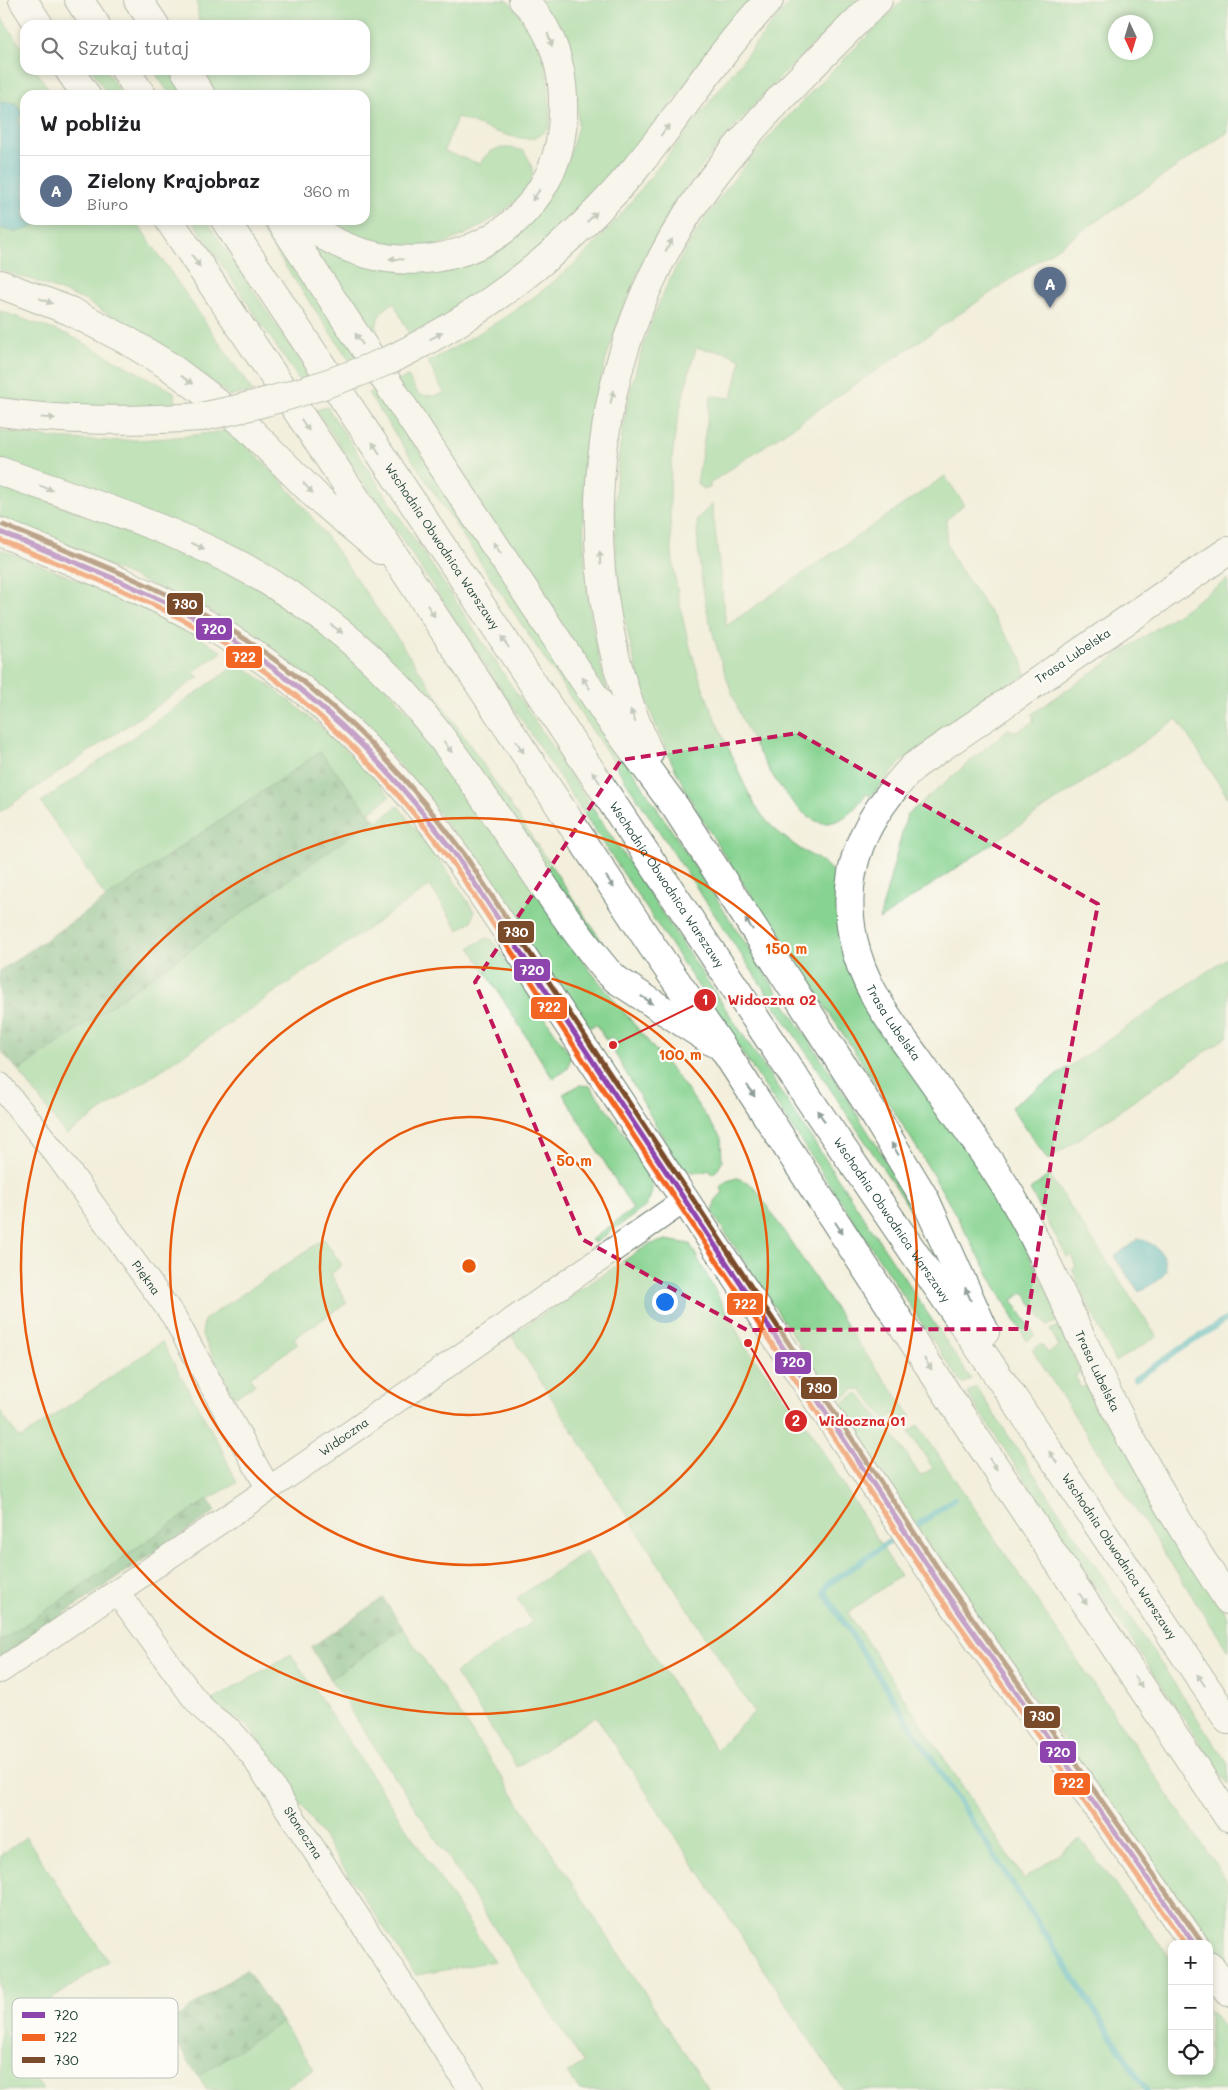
<!DOCTYPE html>
<html lang="pl">
<head>
<meta charset="utf-8">
<style>
  body { margin:0; font-family:Mali,sans-serif; background:#f6f6f6; color:#202124 }
  .controls { position:absolute; right:15px; bottom:15px; display:grid; overflow:hidden; border-radius:10px; box-shadow:0 2px 8px #0003 }
  .controls button { width:45px; height:45px; display:grid; place-items:center; padding:0; border:0; border-bottom:1px solid #e0e0e0; background:#fff; color:#202124; font:25px sans-serif }
  .compass { position:absolute; left:1108px; top:15px; width:45px; height:45px; border-radius:50%; background:#fff; box-shadow:0 2px 8px #0003; rotate:176deg }
  .you { position:absolute; left:664px; top:1301px; width:18px; height:18px; margin:-12px; border:4px solid #fff; border-radius:50%; background:#1a73e8; box-shadow:0 0 0 8px #1a73e833 }
  .badge { display:grid; place-items:center; width:32px; height:32px; border-radius:50%; background:#1a73e8; color:#fff; font-size:16px; font-weight:700 }
  .pin { position:absolute; translate:-50% -41px; filter:drop-shadow(0 1px 2px #0008) }
  .pin::after { content:''; position:absolute; top:26px; width:18px; height:15px; background:inherit; clip-path:polygon(0 0,100% 0,50% 100%) }
  .list { margin:0; padding:0; list-style:none }
  h2 { display:flex; justify-content:space-between; align-items:center; height:65px; margin:0; padding:0 20px; font-size:21px }
  h2 small { font-size:16px; font-weight:400; color:#757577 }
  .list li { display:grid; grid-template-columns:32px 1fr auto; gap:15px; align-items:center; box-sizing:border-box; height:70px; padding:0 20px; border-top:1px solid #e0e0e0 }
  .list b { display:block; font-size:19px; white-space:nowrap }
  .list p { margin:0; font-size:16px; white-space:nowrap; color:#757577 }
  .list em { font-size:16px; font-style:normal; color:#757577 }
  .icon { flex:none; width:28px; height:28px; fill:none; stroke:currentColor; stroke-width:2; stroke-linecap:round; stroke-linejoin:round }
  .map { position:relative; flex:none; width:1228px; height:2090px; overflow:hidden }
  .search { position:absolute; background:#fff; box-shadow:0 2px 8px #0003; left:20px; top:20px; width:350px; height:55px; display:flex; align-items:center; gap:12px; box-sizing:border-box; padding:0 18px; border-radius:15px; color:#757577; font-size:19px }
  .panel { position:absolute; background:#fff; box-shadow:0 2px 8px #0003; left:20px; top:90px; width:350px; height:135px; border-radius:15px }
  .map>svg:first-child { display:block }
  .grass { fill:#87d391; stroke:#538862; fill-rule:evenodd }
  .forest { fill:url(#forest-firs); stroke:#467958 }
  .water { fill:#42b2bc; stroke:#307878 }
  .lines { fill:none; stroke-linecap:round; stroke-linejoin:round }
  .stream { stroke:#42b2bc; stroke-width:6 }
  .street-casing { stroke:#697b6f; stroke-width:26 }
  .secondary-casing { stroke:#697b6f; stroke-width:30 }
  .highway-casing { stroke:#697b6f; stroke-width:30 }
  .street { stroke:#fff; stroke-width:24 }
  .secondary { stroke:#fff; stroke-width:28 }
  .highway { stroke:#fff; stroke-width:28 }
  .highway-bridge-casing { stroke:#697b6f; stroke-width:30; stroke-linecap:butt }
  .highway-bridge { stroke:#fff; stroke-width:28 }
  .bus-1-casing { stroke:#fdfcf7; stroke-width:9 }
  .bus-2-casing { stroke:#fdfcf7; stroke-width:9 }
  .bus-3-casing { stroke:#fdfcf7; stroke-width:9 }
  .bus-1 { stroke:#8e44ad; stroke-width:5 }
  .bus-2 { stroke:#f26522; stroke-width:5 }
  .bus-3 { stroke:#7a4b2a; stroke-width:5 }
  .oneway { fill:#8f9e9a }
  .marked { fill:none; stroke:#c2185b; stroke-width:4; stroke-dasharray:10 6; stroke-linejoin:round }
  .ring { fill:none; stroke:#e8590c; stroke-width:2.5 }
  .labels { text-anchor:middle; stroke-width:4.5; stroke-linejoin:round; paint-order:stroke }
  .street-label { font-size:12px; fill:#1f3d34; stroke:#fdfcf7 }
  .key { fill:#fdfcf7; stroke:#bac3bc; stroke-width:1 }
  .key-label { font-size:14px; fill:#1f3d34 }
  .centre { fill:#e8590c; stroke:#fdfcf7; stroke-width:2.5 }
  .ring-label { font-size:15px; text-anchor:middle; font-weight:bold; fill:#e8590c; stroke:#fdfcf7; stroke-width:4.5; stroke-linejoin:round; paint-order:stroke }
  .leader { fill:none; stroke:#d62828; stroke-width:2 }
  .callout-dot { fill:#d62828; stroke:#fdfcf7; stroke-width:2 }
  .mark-label { font-size:15px; text-anchor:middle; font-weight:bold; fill:#fff }
  .callout-label { font-size:14px; text-anchor:middle; font-weight:bold; fill:#d62828; stroke:#fdfcf7; stroke-width:4.5; stroke-linejoin:round; paint-order:stroke }
  .line-badge { stroke:#fdfcf7; stroke-width:2 }
  .badge-label { font-size:14px; text-anchor:middle; font-weight:bold; fill:#fff }
</style>
</head>
<body>
<div class="map">
<svg width="1228" height="2090" viewBox="0 0 1228 2090">
  <defs>
    <pattern id="forest-firs" width="22" height="20" patternUnits="userSpaceOnUse" patternTransform="scale(1.25)"><rect width="22" height="20" fill="#6db57b"/><path d="M5 1l3.5 6h-7zM16 11l3.5 6h-7z" fill="#599466"/></pattern>
  </defs>
  <rect width="100%" height="100%" fill="#fdfcf7"/>
  <filter id="ink" filterUnits="userSpaceOnUse"><feTurbulence type="fractalNoise" baseFrequency=".02" numOctaves="2"/><feDisplacementMap in="SourceGraphic" scale="10" xChannelSelector="R" yChannelSelector="G"/><feConvolveMatrix kernelMatrix="1 2 1 2 8 2 1 2 1" color-interpolation-filters="sRGB"/></filter>
  <filter id="wash" filterUnits="userSpaceOnUse"><feTurbulence type="fractalNoise" baseFrequency=".0096" numOctaves="4" result="noise"/><feDisplacementMap in="SourceGraphic" scale="20" xChannelSelector="R" yChannelSelector="G"/><feGaussianBlur stdDeviation="1.12" result="paint"/><feColorMatrix in="noise" values="0 0 0 0 0 0 0 0 0 0 0 0 0 0 0 0 0 1.4 0 .05"/><feComposite in="paint" operator="in"/></filter>
  <g filter="url(#wash)">
    <rect width="100%" height="100%" fill="#f3efdc"/>
    <path class="grass" d="M197,0H507C546,38 550,73 550,126C547,129 543,134 539,136C522,146 475,123 457,117L444,151L480,164C489,146 506,145 524,151C528,158 534,167 532,176C527,205 459,242 432,246C415,249 392,248 375,245C356,241 340,230 324,220H365V95H217L201,70H365V25H199Z
      M539,0H754L610,180L536,256L411,338L394,303C373,313 374,331 381,351L300,230L459,264L568,161L578,126L577,91L569,53Z
      M792,0H858C806,52 751,103 706,161C589,312 554,513 609,696L397,381L408,377L419,395L436,396L444,393L428,362C489,329 542,297 592,247C615,224 636,195 657,169C702,113 745,55 792,0Z
      M903,0H1228V132L710,483V488L704,489L697,484L711,396L732,398L741,359L725,352L696,348C688,375 681,402 676,429C658,539 681,650 729,749C738,769 746,792 759,811C769,826 785,838 800,849C815,858 830,863 837,880C842,893 839,911 839,925L1002,1202L1062,1319L1047,1326L1024,1292L1012,1300L1035,1335L1027,1341C979,1259 935,1172 882,1093C845,1037 808,981 771,925C745,886 718,847 695,807C631,694 600,562 622,434C632,373 651,311 681,258C736,158 824,81 903,0ZM1116,22H1146V52H1116Z
      M0,15L25,53V70H36L52,95H25V133L7,102L0,103Z
      M92,70H106L122,95H108Z
      M153,70H168L185,95H170Z
      M38,220H135L253,392L230,396L187,361L84,300L35,281L0,270V228L16,232L35,225Z
      M192,220H206L311,377L299,380Z
      M254,220H268L361,360L351,363Z
      M0,311L69,335L174,392L177,408C117,410 59,410 0,398Z
      M378,389L587,701L844,1094L896,1176L922,1227L368,393Z
      M327,407L971,1379L962,1384L316,410Z
      M0,430C75,445 153,443 228,430C298,486 346,565 397,638C470,744 541,851 613,958L343,622L0,463Z
      M945,476L964,504L947,520L946,540L952,557L1022,659L1025,675L902,761L871,796L866,794C856,807 846,821 828,823C793,827 745,731 735,701C724,672 714,640 707,610C701,582 697,548 697,519L712,504L726,626Z
      M0,484L198,556L262,589L329,633L387,688L437,747L588,968L683,1084L721,1138L722,1161L719,1168L712,1174L709,1170C696,1175 686,1172 677,1162L613,1050L618,1046L611,1037L606,1040L596,1024L591,1027L565,1005L500,896L420,788L364,725L320,686L266,645L207,609L0,519Z
      M0,549L163,614L222,652L193,672L199,677L0,812Z
      M1228,579V798L1177,719L879,920L907,815L1008,729L1017,732L1034,721L1032,714Z
      M239,663C294,703 346,744 390,796L369,813L320,752L106,898L41,802Z
      M398,806L449,873L474,911L472,921L459,930L430,886L66,1135L19,1071L374,819L378,821Z
      M487,938L492,940L571,1056L568,1068L553,1079L470,947Z
      M1228,957V1036L1048,1160L1011,1107Z
      M580,1085L590,1086C604,1106 649,1164 652,1185C653,1193 649,1200 645,1207L595,1243L591,1240L633,1209L563,1094Z
      M1049,1175L1157,1337L1115,1362L1072,1269L1076,1267L1071,1255L1067,1257L1030,1190Z
      M737,1178L749,1183L755,1188L858,1343L912,1417L901,1424L895,1414L887,1419L884,1418L862,1390L855,1389L839,1400L835,1399L713,1214L715,1201L723,1192L720,1187L727,1181Z
      M324,1239L342,1265L331,1274L347,1303L294,1338L298,1344L250,1377L255,1385L234,1397L202,1335L204,1320Z
      M666,1240L690,1244L745,1346L807,1426L900,1576L848,1613L1024,1879L1080,1839L1172,1960V2071H1209V2009L1228,2034V2090H843L596,1716L517,1767L455,1673L532,1622L517,1598L586,1551L716,1750L754,1712L511,1335L648,1245Z
      M1059,1326L1081,1373L1075,1376L1081,1387L1087,1386L1100,1414L1106,1412L1200,1573L1228,1617V1651L1032,1350L1041,1344L1048,1353L1059,1346L1050,1330Z
      M162,1342L221,1448L237,1483L208,1499L0,1642V1411L20,1439Z
      M976,1387L1228,1764V1785L967,1393Z
      M856,1394H860L880,1421L886,1423L920,1476L933,1468L909,1432L918,1425L1228,1883V1977L1209,1951V1944H1204L834,1408Z
      M403,1628L709,2090H579L568,2073L583,2062L330,1679Z
      M291,1654L494,1961L416,1975L249,1727L210,1702Z
      M26,1837L108,1961L4,2032L43,2090H0V1855Z
      M282,2022L314,2069L283,2090H207L198,2076Z"/>
    <path class="forest" d="M320,752L374,819L19,1071L0,1050V971Z
      M208,1499L216,1511L0,1657V1642Z
      M383,1598L403,1628L330,1679L311,1647Z
      M246,1969L282,2022L198,2076L165,2025Z"/>
    <path class="water" d="M7,102L15,103L23,115L18,120L25,133V220H38C30,235 13,231 0,228V103Z
      M1139,1238C1158,1246 1165,1251 1166,1272L1159,1280L1139,1292L1114,1257Z"/>
    <g class="lines">
      <path class="stream" d="M1135,1379L1228,1318
        M919,1524L954,1499
        M889,1542L827,1585L824,1592L1146,2090"/>
    </g>
  </g>
  <g filter="url(#ink)">
    <g class="lines">
      <defs>
        <g id="street">
          <path id="s1" d="M0,1085L57,1155L174,1317L268,1488"/>
          <path id="s2" d="M117,1592L193,1697L208,1714L231,1731L252,1755L471,2090"/>
          <path id="s3" d="M0,1671L304,1465L685,1200"/>
        </g>
        <g id="secondary">
          <path d="M0,532C67,560 137,585 201,621C305,679 390,761 458,858L945,1592L1194,1944"/>
          <path id="s4" d="M1228,551L914,766C866,816 839,867 853,938C862,985 891,1023 918,1060C950,1106 985,1151 1013,1199C1053,1268 1081,1343 1118,1414C1151,1478 1188,1540 1228,1600"/>
          <path d="M1209,1965L1228,1992"/>
        </g>
        <g id="highway">
          <path d="M23,0L39,25"/>
          <path d="M79,0L96,25"/>
          <path d="M138,0L155,25"/>
          <path d="M69,70L86,95"/>
          <path d="M125,70L142,95"/>
          <path d="M185,70L201,95"/>
          <path d="M169,220L404,570L652,946L724,1050L966,1423L1228,1817"/>
          <path id="s5" d="M225,220L811,1102L1016,1402L1228,1720"/>
          <path d="M280,220L607,715L676,808L874,1114L925,1199L985,1332"/>
          <path d="M302,220C379,285 501,270 548,177C563,148 565,115 562,84C559,54 546,21 523,0"/>
          <path d="M0,284L70,311L128,341L169,366L209,396L249,429L317,497L380,550"/>
          <path d="M392,359C487,312 567,250 635,169C681,114 719,52 769,0"/>
          <path d="M0,412C67,422 133,421 201,417"/>
          <path d="M0,471C78,499 158,523 232,561C312,602 383,661 437,732C497,810 545,896 607,971L617,980L714,1043"/>
          <path d="M649,753C570,581 585,372 688,213C739,133 812,67 878,0"/>
        </g>
      </defs>
      <use href="#street" class="street-casing"/>
      <use href="#secondary" class="secondary-casing"/>
      <use href="#highway" class="highway-casing"/>
      <use href="#street" class="street"/>
      <use href="#secondary" class="secondary"/>
      <use href="#highway" class="highway"/>
      <defs>
        <path id="highway-bridge" d="M201,417C267,404 330,385 392,359"/>
      </defs>
      <use href="#highway-bridge" class="highway-bridge-casing"/>
      <use href="#highway-bridge" class="highway-bridge"/>
      <defs>
        <path id="bus-1" d="M0,532C68,560 137,585 201,621C305,680 387,762 458,858L945,1592L1194,1944"/>
        <path id="bus-2" d="M0,540C66,567 135,592 198,628C300,686 382,768 452,862L939,1596L1185,1944"/>
        <path id="bus-3" d="M3,525C71,553 140,578 204,614C309,673 393,757 464,854L951,1588L1200,1940"/>
      </defs>
      <use href="#bus-1" class="bus-1-casing"/>
      <use href="#bus-2" class="bus-2-casing"/>
      <use href="#bus-3" class="bus-3-casing"/>
      <use href="#bus-1" class="bus-1"/>
      <use href="#bus-2" class="bus-2"/>
      <use href="#bus-3" class="bus-3"/>
    </g>
    <defs><path id="oneway-solid" d="M-6-.8H1V-3.2L6.5 0L1 3.2V.8H-6Z" transform="scale(1.25)"/></defs>
    <g class="oneway">
      <use href="#oneway-solid" transform="translate(550 40) rotate(70)"/>
      <use href="#oneway-solid" transform="translate(665 130) rotate(-52)"/>
      <use href="#oneway-solid" transform="translate(536 195) rotate(125)"/>
      <use href="#oneway-solid" transform="translate(592 217) rotate(-45)"/>
      <use href="#oneway-solid" transform="translate(669 245) rotate(-61)"/>
      <use href="#oneway-solid" transform="translate(396 259) rotate(-176)"/>
      <use href="#oneway-solid" transform="translate(196 261) rotate(56)"/>
      <use href="#oneway-solid" transform="translate(46 301) rotate(22)"/>
      <use href="#oneway-solid" transform="translate(436 336) rotate(-29)"/>
      <use href="#oneway-solid" transform="translate(359 339) rotate(-124)"/>
      <use href="#oneway-solid" transform="translate(187 380) rotate(36)"/>
      <use href="#oneway-solid" transform="translate(612 397) rotate(-76)"/>
      <use href="#oneway-solid" transform="translate(48 418) rotate(4)"/>
      <use href="#oneway-solid" transform="translate(305 425) rotate(56)"/>
      <use href="#oneway-solid" transform="translate(376 448) rotate(-123)"/>
      <use href="#oneway-solid" transform="translate(46 488) rotate(20)"/>
      <use href="#oneway-solid" transform="translate(308 488) rotate(47)"/>
      <use href="#oneway-solid" transform="translate(198 546) rotate(24)"/>
      <use href="#oneway-solid" transform="translate(497 548) rotate(-124)"/>
      <use href="#oneway-solid" transform="translate(600 558) rotate(-94)"/>
      <use href="#oneway-solid" transform="translate(431 611) rotate(57)"/>
      <use href="#oneway-solid" transform="translate(337 629) rotate(36)"/>
      <use href="#oneway-solid" transform="translate(505 642) rotate(-124)"/>
      <use href="#oneway-solid" transform="translate(586 683) rotate(-124)"/>
      <use href="#oneway-solid" transform="translate(633 716) rotate(-112)"/>
      <use href="#oneway-solid" transform="translate(448 747) rotate(54)"/>
      <use href="#oneway-solid" transform="translate(520 747) rotate(57)"/>
      <use href="#oneway-solid" transform="translate(596 777) rotate(-124)"/>
      <use href="#oneway-solid" transform="translate(610 882) rotate(56)"/>
      <use href="#oneway-solid" transform="translate(749 924) rotate(-123)"/>
      <use href="#oneway-solid" transform="translate(647 1000) rotate(33)"/>
      <use href="#oneway-solid" transform="translate(751 1091) rotate(57)"/>
      <use href="#oneway-solid" transform="translate(821 1116) rotate(-125)"/>
      <use href="#oneway-solid" transform="translate(895 1149) rotate(-121)"/>
      <use href="#oneway-solid" transform="translate(839 1228) rotate(57)"/>
      <use href="#oneway-solid" transform="translate(968 1294) rotate(-114)"/>
      <use href="#oneway-solid" transform="translate(928 1364) rotate(57)"/>
      <use href="#oneway-solid" transform="translate(1053 1457) rotate(-124)"/>
      <use href="#oneway-solid" transform="translate(993 1464) rotate(56)"/>
      <use href="#oneway-solid" transform="translate(1083 1599) rotate(56)"/>
      <use href="#oneway-solid" transform="translate(1201 1680) rotate(-124)"/>
      <use href="#oneway-solid" transform="translate(1138 1682) rotate(56)"/>
    </g>
  </g>
  <path d="M0 0H1228V2090H0ZM798,733L1098,904L1055,1135L1026,1329L747,1330L582,1239L475,982L621,760Z" fill="#f3efdc" fill-opacity=".55" fill-rule="evenodd"/>
  <path class="marked" d="M798,733L1098,904L1055,1135L1026,1329L747,1330L582,1239L475,982L621,760Z"/>
  <g class="ring">
    <circle cx="469" cy="1266" r="149"/>
    <circle cx="469" cy="1266" r="299"/>
    <circle cx="469" cy="1266" r="448"/>
  </g>
  <g class="labels">
    <g class="street-label">
      <text dy="4" stroke="none"><textPath href="#s5" startOffset="392">Wschodnia Obwodnica Warszawy</textPath></text>
      <text transform="translate(1073 656) rotate(-34)" y="4">Trasa Lubelska</text>
      <text dy="4" stroke="none"><textPath href="#s5" startOffset="798">Wschodnia Obwodnica Warszawy</textPath></text>
      <text dy="4" stroke="none"><textPath href="#s4" startOffset="666">Trasa Lubelska</textPath></text>
      <text dy="4" stroke="none"><textPath href="#s5" startOffset="1202">Wschodnia Obwodnica Warszawy</textPath></text>
      <text dy="4" stroke="none"><textPath href="#s1" startOffset="242">Piękna</textPath></text>
      <text dy="4" stroke="none"><textPath href="#s4" startOffset="1071">Trasa Lubelska</textPath></text>
      <text dy="4" stroke="none"><textPath href="#s3" startOffset="416">Widoczna</textPath></text>
      <text dy="4" stroke="none"><textPath href="#s5" startOffset="1608">Wschodnia Obwodnica Warszawy</textPath></text>
      <text dy="4" stroke="none"><textPath href="#s2" startOffset="306">Słoneczna</textPath></text>
    </g>
  </g>
  <rect x="12" y="1998" width="166" height="80" rx="8" class="key"/>
  <rect x="22" y="2012" width="23" height="6" fill="#8e44ad"/>
  <rect x="22" y="2034" width="23" height="7" fill="#f26522"/>
  <rect x="22" y="2057" width="23" height="6" fill="#7a4b2a"/>
  <g class="key-label">
    <text x="54" y="2020">720</text>
    <text x="54" y="2042">722</text>
    <text x="54" y="2065">730</text>
  </g>
  <circle cx="469" cy="1266" r="8" class="centre"/>
  <g class="ring-label">
    <text x="786" y="954">150 m</text>
    <text x="680" y="1060">100 m</text>
    <text x="574" y="1166">50 m</text>
  </g>
  <path class="leader" d="M613 1045L705 1000M748 1343L796 1421"/>
  <g class="callout-dot">
    <circle cx="613" cy="1045" r="5"/>
    <circle cx="748" cy="1343" r="5"/>
    <circle cx="705" cy="1000" r="12"/>
    <circle cx="796" cy="1421" r="12"/>
  </g>
  <g class="mark-label">
    <text x="705" y="1005">1</text>
    <text x="796" y="1426">2</text>
  </g>
  <g class="callout-label">
    <text x="772" y="1005">Widoczna 02</text>
    <text x="862" y="1426">Widoczna 01</text>
  </g>
  <g class="line-badge">
    <rect x="166" y="592" width="38" height="24" rx="5" fill="#7a4b2a"/>
    <rect x="195" y="617" width="38" height="24" rx="5" fill="#8e44ad"/>
    <rect x="225" y="645" width="38" height="24" rx="5" fill="#f26522"/>
    <rect x="497" y="920" width="38" height="24" rx="5" fill="#7a4b2a"/>
    <rect x="513" y="958" width="38" height="24" rx="5" fill="#8e44ad"/>
    <rect x="530" y="996" width="38" height="24" rx="5" fill="#f26522"/>
    <rect x="726" y="1292" width="38" height="24" rx="5" fill="#f26522"/>
    <rect x="774" y="1351" width="38" height="24" rx="5" fill="#8e44ad"/>
    <rect x="800" y="1376" width="38" height="24" rx="5" fill="#7a4b2a"/>
    <rect x="1023" y="1705" width="38" height="24" rx="5" fill="#7a4b2a"/>
    <rect x="1039" y="1740" width="38" height="24" rx="5" fill="#8e44ad"/>
    <rect x="1053" y="1772" width="38" height="24" rx="5" fill="#f26522"/>
  </g>
  <g class="badge-label">
    <text x="185" y="609">730</text>
    <text x="214" y="634">720</text>
    <text x="244" y="662">722</text>
    <text x="516" y="937">730</text>
    <text x="532" y="975">720</text>
    <text x="549" y="1012">722</text>
    <text x="745" y="1309">722</text>
    <text x="793" y="1367">720</text>
    <text x="819" y="1393">730</text>
    <text x="1042" y="1721">730</text>
    <text x="1058" y="1757">720</text>
    <text x="1072" y="1788">722</text>
  </g>
</svg>
<div class="controls">
<button>+</button>
<button>−</button>
<button><svg class="icon" aria-label="locate" viewBox="0 0 24 24"><circle cx="12" cy="12" r="6"/><path d="M12 2v4M12 18v4M2 12h4M18 12h4"/></svg></button>
</div>
<svg class="compass" viewBox="-18 -18 36 36"><path d="M0-13l5 13h-10z" fill="#e53935"/><path d="M0 13l5-13h-10z" fill="#757577"/></svg>
<div class="you"></div>
<div class="pin badge" style="left:1050px;top:308px;background:#5c6f8a">A</div>
<div class="search"><svg class="icon" aria-label="search" viewBox="0 0 24 24"><circle cx="10" cy="10" r="6"/><path d="M15 15l6 6"/></svg>Szukaj tutaj</div>
<section class="panel">
<h2>W pobliżu<small></small></h2>
<ul class="list">
<li><span class="badge" style="background:#5c6f8a">A</span><div><b>Zielony Krajobraz</b><p>Biuro</p></div><em>360 m</em></li>
</ul>
</section>
</div>
</body>
</html>
